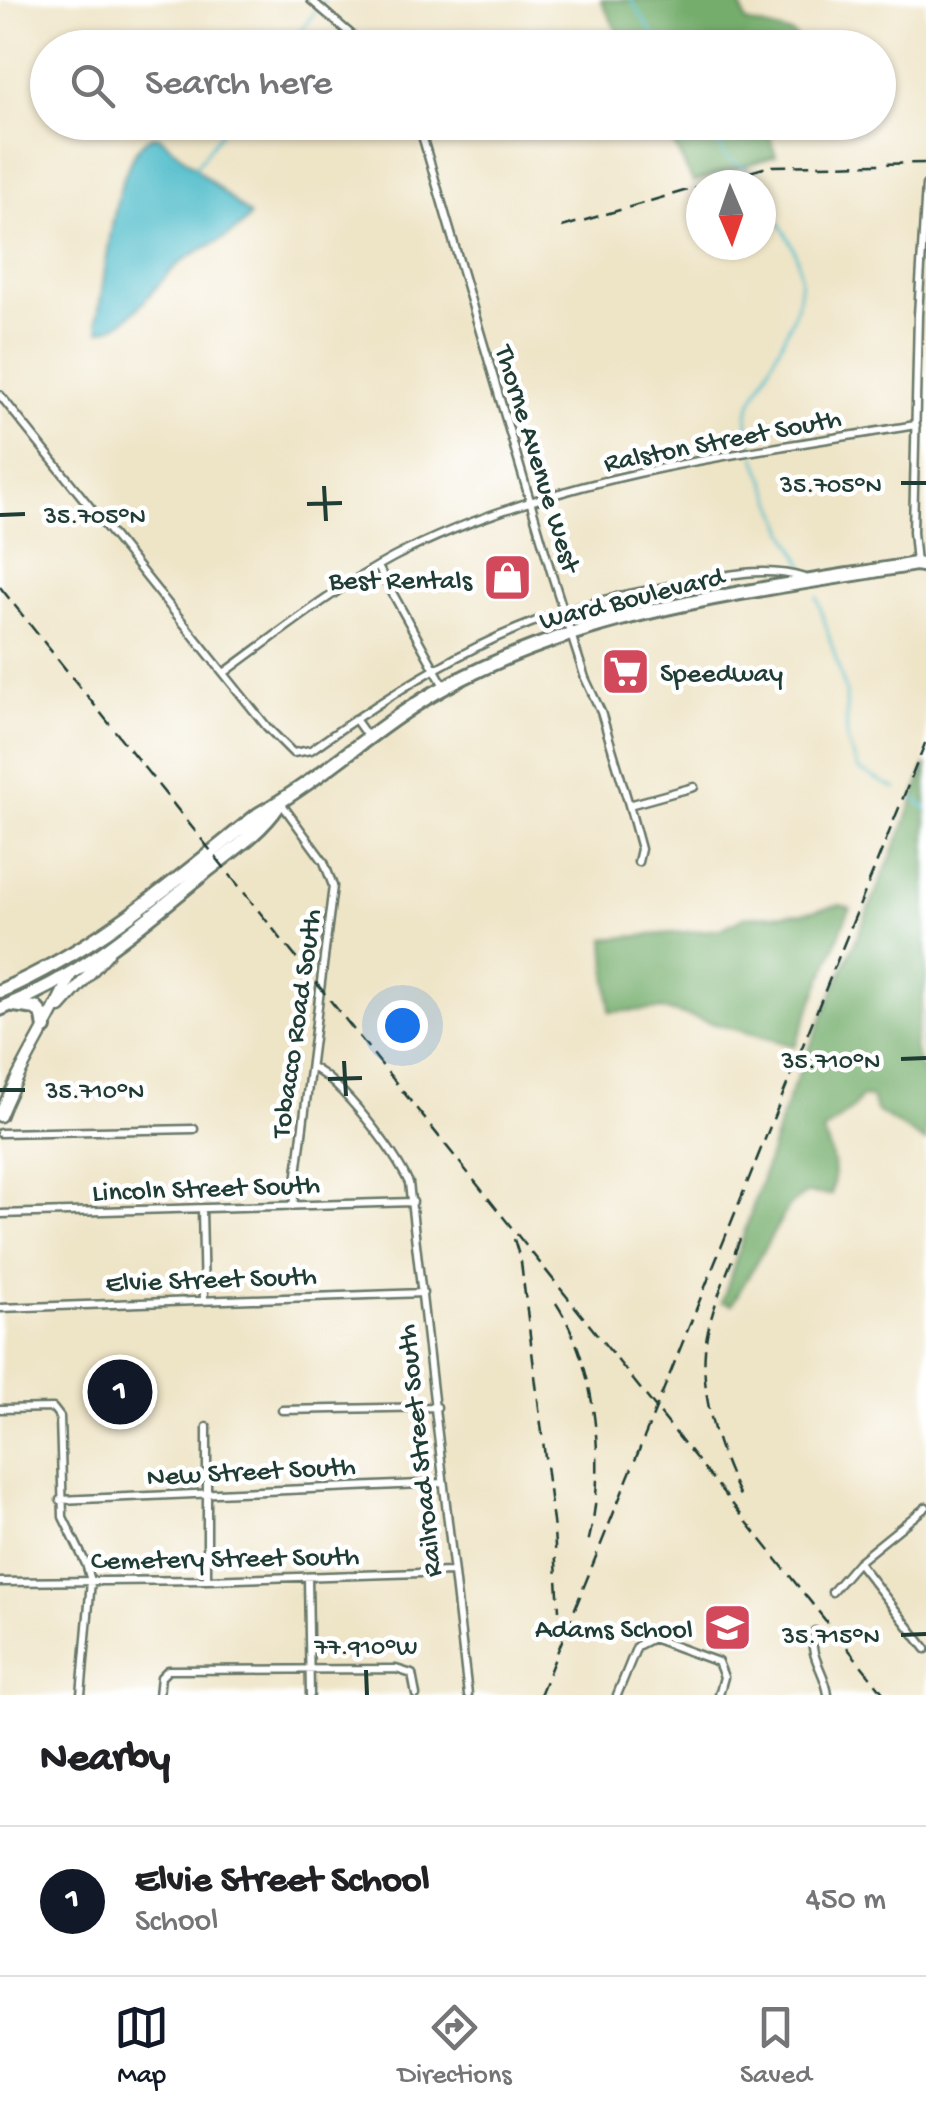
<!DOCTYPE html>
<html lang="en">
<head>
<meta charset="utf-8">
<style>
  body { margin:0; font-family:"Gochi Hand",sans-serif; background:#f2f2f2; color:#202124 }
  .compass { position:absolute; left:686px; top:170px; width:90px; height:90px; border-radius:50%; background:#fff; box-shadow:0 2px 8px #0004; rotate:178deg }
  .you { position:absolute; left:402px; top:1025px; width:35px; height:35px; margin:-25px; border:8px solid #fff; border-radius:50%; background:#1a73e8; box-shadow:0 0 0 15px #1a73e833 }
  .badge { display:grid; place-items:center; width:65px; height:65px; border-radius:50%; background:#111827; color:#fff; font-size:32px; font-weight:700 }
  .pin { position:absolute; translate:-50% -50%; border:5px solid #fff; box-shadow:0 2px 10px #0006 }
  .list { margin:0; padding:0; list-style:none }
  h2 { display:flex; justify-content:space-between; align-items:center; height:130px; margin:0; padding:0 40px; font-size:42px }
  h2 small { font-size:32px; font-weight:400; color:#757577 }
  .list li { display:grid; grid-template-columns:65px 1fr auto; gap:30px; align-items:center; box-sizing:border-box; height:150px; padding:0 40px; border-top:2px solid #e0e0e0 }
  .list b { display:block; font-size:38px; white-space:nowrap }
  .list p { margin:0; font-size:32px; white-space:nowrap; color:#757577 }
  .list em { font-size:32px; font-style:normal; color:#757577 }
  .icon { flex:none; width:55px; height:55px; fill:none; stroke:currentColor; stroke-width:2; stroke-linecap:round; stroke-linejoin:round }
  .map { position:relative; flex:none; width:926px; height:1695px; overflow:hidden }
  .search { position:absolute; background:#fff; box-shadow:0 2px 8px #0004; left:30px; right:30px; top:30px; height:110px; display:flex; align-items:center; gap:25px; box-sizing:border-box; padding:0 35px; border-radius:55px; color:#757577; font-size:38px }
  .sheet { height:280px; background:#fff }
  nav { display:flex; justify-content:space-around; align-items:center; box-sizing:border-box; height:140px; border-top:2px solid #e0e0e0; background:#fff; font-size:28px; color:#757577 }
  nav a { display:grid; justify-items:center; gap:5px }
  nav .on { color:#111827 }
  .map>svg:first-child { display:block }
  .forest { fill:#75ad6c; stroke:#4a7550; stroke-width:2.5 }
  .water { fill:#51bdcb; stroke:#387d80; stroke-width:2.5 }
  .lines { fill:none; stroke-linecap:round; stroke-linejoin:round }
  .stream { stroke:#51bdcb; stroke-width:2.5 }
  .street-casing { stroke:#677767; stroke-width:11 }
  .secondary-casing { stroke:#677767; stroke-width:15 }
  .highway-casing { stroke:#677767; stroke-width:18 }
  .street { stroke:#fff; stroke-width:6 }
  .secondary { stroke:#fff; stroke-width:10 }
  .highway { stroke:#fff; stroke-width:12 }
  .rail { stroke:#1f3d34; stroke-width:2.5; stroke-dasharray:15 8; stroke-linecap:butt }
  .ticks { fill:none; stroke:#1f3d34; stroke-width:4 }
  .labels { text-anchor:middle; stroke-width:9; stroke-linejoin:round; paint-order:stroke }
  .street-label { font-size:28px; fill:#1f3d34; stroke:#fff }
  .poi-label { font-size:28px; fill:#1f3d34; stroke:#fff; text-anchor:end }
  .ticks-label { font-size:25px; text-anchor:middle; fill:#1f3d34; stroke:#fff; stroke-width:9; stroke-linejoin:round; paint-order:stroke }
</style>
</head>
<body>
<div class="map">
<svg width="926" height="1695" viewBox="0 0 926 1695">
  <rect width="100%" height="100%" fill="#fff"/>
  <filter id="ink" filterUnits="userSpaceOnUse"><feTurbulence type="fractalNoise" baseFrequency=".01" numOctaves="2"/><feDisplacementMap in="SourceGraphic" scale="20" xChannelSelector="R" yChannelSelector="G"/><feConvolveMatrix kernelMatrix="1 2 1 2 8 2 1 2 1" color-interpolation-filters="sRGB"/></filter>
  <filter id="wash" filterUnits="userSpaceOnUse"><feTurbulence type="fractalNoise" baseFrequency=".0048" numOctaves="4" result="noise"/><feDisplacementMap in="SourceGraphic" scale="40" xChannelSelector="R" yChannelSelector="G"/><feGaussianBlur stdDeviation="2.25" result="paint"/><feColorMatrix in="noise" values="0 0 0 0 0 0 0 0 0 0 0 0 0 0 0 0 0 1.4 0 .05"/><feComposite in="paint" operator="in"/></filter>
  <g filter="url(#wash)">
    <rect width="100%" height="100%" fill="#eee4c6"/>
    <path class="forest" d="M601,0H739L746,22L793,34L805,47H625Z
      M663,123H766L776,156L693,182Z
      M926,764V980L914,1048L926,1080V1142L876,1111L872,1098L861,1097L852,1109L823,1132C833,1155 837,1171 831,1195L806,1193L789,1206L732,1304L722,1302L787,1101L904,826Z
      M841,905L850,908L795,1046L662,1009L610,1012L605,939L721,929L744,917L803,913Z"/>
    <path class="water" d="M153,136L160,137L250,216C232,241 208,243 184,260C155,280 137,324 100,331L97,319C107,278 112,152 153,136Z"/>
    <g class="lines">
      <path class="stream" d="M631,0L662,48
        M288,48L324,0
        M705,122L727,158L746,168L751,185
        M193,170L229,122
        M753,448C742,408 749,409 765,376C802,301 823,272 761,200
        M755,456L787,534L805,568
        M817,597L846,692L847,741L859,770L896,789
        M915,798L926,809
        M926,1012L922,1044L926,1055"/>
    </g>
  </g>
  <g filter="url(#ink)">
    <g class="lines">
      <defs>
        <path id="street" d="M311,0L367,48
          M418,122L552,575L585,678L601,712L629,805L641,849L638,862
          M0,395L267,727L293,753L311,750C390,694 471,641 565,611C604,598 644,591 684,583C725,576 764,565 805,578
          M916,563L913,532L918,315L926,185
          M378,567L444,686
          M224,673C279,633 334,589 394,557C554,474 741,454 916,425
          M355,719L367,736
          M281,803L324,862L333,886L293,1206
          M629,805L694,787
          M311,1067C342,1082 394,1151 409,1183L468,1695
          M0,1133L194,1129
          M202,1209L204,1300
          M0,1214L413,1202
          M0,1308L423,1293
          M0,1409L53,1408L60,1417L63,1517L86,1564L91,1581L81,1695
          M282,1410L437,1407
          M60,1500L443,1483
          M858,1562L926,1649
          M308,1577L310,1695
          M207,1580V1427
          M0,1582L207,1580L452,1572
          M832,1592L858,1562L926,1507
          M815,1631C806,1654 826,1672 828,1695
          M159,1695L161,1677L168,1670L396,1669L412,1674L416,1695
          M617,1695L637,1646L653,1638L718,1662L724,1677L719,1695"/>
        <path id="secondary" d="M60,1007L108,953
          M0,1116C19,1067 50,1024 70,976"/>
        <path id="highway" d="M0,991C100,947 175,881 259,814C325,777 380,722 447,686C591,608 757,591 916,564L926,566
          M14,1005L36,1008L43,1016L45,1028
          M0,1009C83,975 136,929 204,873C229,853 260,833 278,806"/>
      </defs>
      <use href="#street" class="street-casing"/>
      <use href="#secondary" class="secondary-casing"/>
      <use href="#highway" class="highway-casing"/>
      <use href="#street" class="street"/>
      <use href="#secondary" class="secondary"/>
      <use href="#highway" class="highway"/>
      <path class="rail" d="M706,185L770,166L926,163
        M562,227L701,186
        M0,587L885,1695
        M514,1239L521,1262L554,1530L559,1610
        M740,1239C728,1271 714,1302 707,1335C697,1391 718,1453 743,1502
        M556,1303C597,1366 607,1471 588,1543
        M540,1695L926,741"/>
    </g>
  </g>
  <path class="ticks" d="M901,483H926M324,486L326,521M307,504L342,503M0,515L25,514M901,1059L926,1058M344,1061L346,1096M328,1079L362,1078M0,1090H25M901,1635L926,1634M366,1670L367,1695"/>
  <defs>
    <symbol id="shop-square" viewBox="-11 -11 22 22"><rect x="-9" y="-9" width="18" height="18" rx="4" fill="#d1495b" stroke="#fff"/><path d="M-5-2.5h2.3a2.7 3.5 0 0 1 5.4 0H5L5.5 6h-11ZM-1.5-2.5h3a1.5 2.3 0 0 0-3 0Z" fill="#fff"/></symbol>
    <symbol id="supermarket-square" viewBox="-11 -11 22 22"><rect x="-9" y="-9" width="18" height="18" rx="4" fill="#d1495b" stroke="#fff"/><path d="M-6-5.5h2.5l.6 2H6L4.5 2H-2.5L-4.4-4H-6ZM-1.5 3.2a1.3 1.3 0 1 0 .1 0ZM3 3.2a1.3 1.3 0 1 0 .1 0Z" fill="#fff"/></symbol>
    <symbol id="school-square" viewBox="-11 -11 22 22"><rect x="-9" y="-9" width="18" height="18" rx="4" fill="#d1495b" stroke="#fff"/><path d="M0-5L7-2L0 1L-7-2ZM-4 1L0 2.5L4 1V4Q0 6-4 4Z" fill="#fff"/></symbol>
  </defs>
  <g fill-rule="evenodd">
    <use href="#shop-square" x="480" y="550" width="55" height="55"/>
    <use href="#supermarket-square" x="598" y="644" width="55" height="55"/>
    <use href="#school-square" x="700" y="1600" width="55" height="55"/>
  </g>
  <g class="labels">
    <g class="street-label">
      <text transform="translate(722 438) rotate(-11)" y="10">Ralston Street South</text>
      <text transform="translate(540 458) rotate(73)" y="10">Thorne Avenue West</text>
      <text transform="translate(631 596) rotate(-14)" y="10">Ward Boulevard</text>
      <text transform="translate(294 1023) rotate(-82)" y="10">Tobacco Road South</text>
      <text transform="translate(206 1186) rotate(-2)" y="10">Lincoln Street South</text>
      <text transform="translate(211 1277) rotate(-2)" y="10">Elvie Street South</text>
      <text transform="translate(417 1451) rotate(-96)" y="10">Railroad Street South</text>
      <text transform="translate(251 1469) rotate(-3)" y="10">New Street South</text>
      <text transform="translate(225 1556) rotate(-1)" y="10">Cemetery Street South</text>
    </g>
    <g class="poi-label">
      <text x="472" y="588">Best Rentals</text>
      <text x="660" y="681" text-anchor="start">Speedway</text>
      <text x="693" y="1637">Adams School</text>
    </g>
  </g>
  <g class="ticks-label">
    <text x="831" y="492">35.705°N</text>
    <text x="95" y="523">35.705°N</text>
    <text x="831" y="1068">35.710°N</text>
    <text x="95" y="1098">35.710°N</text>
    <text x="831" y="1643">35.715°N</text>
    <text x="366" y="1654">77.910°W</text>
  </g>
</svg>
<svg class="compass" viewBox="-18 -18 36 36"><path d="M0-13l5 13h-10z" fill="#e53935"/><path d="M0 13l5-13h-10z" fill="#757577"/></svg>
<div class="you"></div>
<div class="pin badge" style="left:120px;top:1392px">1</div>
<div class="search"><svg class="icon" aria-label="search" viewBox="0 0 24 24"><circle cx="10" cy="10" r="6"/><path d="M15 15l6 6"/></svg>Search here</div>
</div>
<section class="sheet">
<h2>Nearby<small></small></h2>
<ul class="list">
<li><span class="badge">1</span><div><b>Elvie Street School</b><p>School</p></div><em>450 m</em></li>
</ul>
</section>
<nav>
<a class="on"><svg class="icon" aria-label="map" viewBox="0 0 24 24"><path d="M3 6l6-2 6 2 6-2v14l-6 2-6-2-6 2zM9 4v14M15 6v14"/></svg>Map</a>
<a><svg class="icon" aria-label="directions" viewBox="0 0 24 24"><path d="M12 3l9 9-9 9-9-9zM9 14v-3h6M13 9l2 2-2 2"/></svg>Directions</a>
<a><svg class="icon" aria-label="saved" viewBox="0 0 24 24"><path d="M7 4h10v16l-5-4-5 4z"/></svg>Saved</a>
</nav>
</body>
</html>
